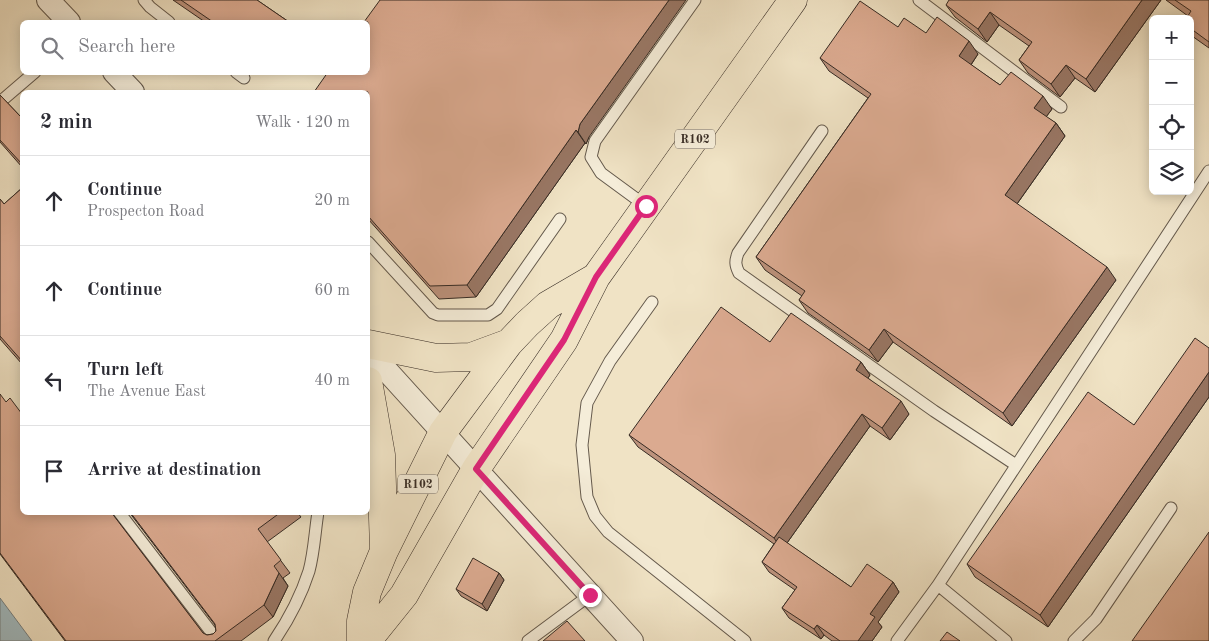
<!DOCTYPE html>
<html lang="en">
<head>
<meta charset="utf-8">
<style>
  body { margin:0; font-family:"Old Standard TT",serif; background:#f2f2f3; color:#2b2b33 }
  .controls { position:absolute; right:15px; top:15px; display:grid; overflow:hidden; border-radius:8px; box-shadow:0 2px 12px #0003 }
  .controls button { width:45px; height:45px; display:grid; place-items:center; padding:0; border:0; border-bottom:1px solid #e1e1e2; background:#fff; color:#2b2b33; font:25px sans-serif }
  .stop { position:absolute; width:15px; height:15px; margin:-11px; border:4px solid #db2777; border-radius:50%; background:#fff }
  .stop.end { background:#db2777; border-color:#fff; box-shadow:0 1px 5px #0008 }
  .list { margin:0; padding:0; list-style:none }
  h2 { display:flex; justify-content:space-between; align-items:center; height:65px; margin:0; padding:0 20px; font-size:21px }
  h2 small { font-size:16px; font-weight:400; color:#7c7c81 }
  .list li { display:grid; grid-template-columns:32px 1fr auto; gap:15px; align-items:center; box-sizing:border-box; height:90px; padding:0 20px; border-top:1px solid #e1e1e2 }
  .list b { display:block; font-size:19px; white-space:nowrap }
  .list p { margin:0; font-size:16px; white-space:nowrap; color:#7c7c81 }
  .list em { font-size:16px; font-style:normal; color:#7c7c81 }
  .icon { flex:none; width:28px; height:28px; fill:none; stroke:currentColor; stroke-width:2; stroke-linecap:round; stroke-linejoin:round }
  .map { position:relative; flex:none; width:1209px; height:641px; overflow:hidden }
  .search { position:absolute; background:#fff; box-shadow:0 2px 12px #0003; left:20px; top:20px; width:350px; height:55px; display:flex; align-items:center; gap:12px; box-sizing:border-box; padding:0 18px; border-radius:8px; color:#7c7c81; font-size:19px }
  .panel { position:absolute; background:#fff; box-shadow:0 2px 12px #0003; left:20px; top:90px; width:350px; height:425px; border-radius:8px }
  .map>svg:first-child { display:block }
  .water { fill:#a1bbc1; stroke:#768182 }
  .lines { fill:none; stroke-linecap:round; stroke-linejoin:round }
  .service-casing { stroke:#64594c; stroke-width:13 }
  .minor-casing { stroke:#64594c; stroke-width:24 }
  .primary-casing { stroke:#362b24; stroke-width:29 }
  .service { stroke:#f5edd9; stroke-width:11 }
  .minor { stroke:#f5edd9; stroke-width:22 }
  .primary { stroke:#f0e3c5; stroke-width:28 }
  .wall { fill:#bc927c; stroke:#362b24 }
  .shaded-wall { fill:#997765; stroke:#362b24 }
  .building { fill:#dbaa90; stroke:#362b24 }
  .route { stroke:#db2777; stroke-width:6 }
  .labels { text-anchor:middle; stroke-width:5; stroke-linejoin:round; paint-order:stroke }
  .shield { fill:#f5edd9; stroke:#6f655a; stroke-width:1 }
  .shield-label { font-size:12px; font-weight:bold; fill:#362b24 }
</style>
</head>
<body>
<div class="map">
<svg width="1209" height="641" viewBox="0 0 1209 641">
  <rect width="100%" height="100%" fill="#f0e3c5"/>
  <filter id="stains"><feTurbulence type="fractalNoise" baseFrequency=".004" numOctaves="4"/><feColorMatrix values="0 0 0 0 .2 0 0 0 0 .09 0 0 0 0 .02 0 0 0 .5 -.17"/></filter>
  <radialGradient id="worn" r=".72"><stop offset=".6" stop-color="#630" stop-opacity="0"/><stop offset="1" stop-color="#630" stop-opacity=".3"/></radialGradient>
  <path class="water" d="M0,598L32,641H0Z"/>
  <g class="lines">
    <defs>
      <path id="service" d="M144,0L150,7L169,22
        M919,0L1061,107
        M236,72L244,78
        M0,102L35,72
        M822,131L738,253C735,261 735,265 739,273L934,411L1016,465
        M646,206L601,173L591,157L595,141L695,0
        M368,242L433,313L438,315H488L497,309L560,219
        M652,302L610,361L587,403L582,445L587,497L595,516L608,532L745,641
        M119,512L218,641
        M938,585L1006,641
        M274,641C289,619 301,596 309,571C314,553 315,531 318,512
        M528,641L590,595
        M897,641L938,585L1209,171
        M1074,641L1096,619L1171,508"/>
      <path id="minor" d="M48,0L69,22
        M114,72L133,92
        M368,350L632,641"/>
      <path id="primary" d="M368,344L436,358L471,357L509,343
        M368,381L381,455L384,549
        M361,641V621L367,592L384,551L443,432L509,343L527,324L548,305L596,277
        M367,641L404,595L476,469L564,340L596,277L793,0"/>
    </defs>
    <use href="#service" class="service-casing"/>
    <use href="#minor" class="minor-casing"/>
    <use href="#primary" class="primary-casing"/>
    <use href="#service" class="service"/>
    <use href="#minor" class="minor"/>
    <use href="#primary" class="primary"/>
  </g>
  <path class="wall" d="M173,0H257L289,22H205Z
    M1161,0L1095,92L1075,78L1060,97L1028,73L1019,60L1029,46L999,25L987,42L955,17L946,5Z
    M1166,0H1209V48L1192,36L1190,34V19L1188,16Z
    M368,22L589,137L586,144L585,143L476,297L439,299L368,219Z
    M898,27L978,54L971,65L1000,85L1052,109L1046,117L1056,123L1065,136L1017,204L1116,280L1012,426L893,342L878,362L808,313L799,300L802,296L765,270L756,257L868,98L829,71L820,58Z
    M0,95L20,116L22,114V167L0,142Z
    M22,188V364L0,339V199L4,204Z
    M770,342L861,362L870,375L868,378L909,414L890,440L870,426L787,543L851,587L893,582L899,592L878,622L882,627L872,641H832L824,635L821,639L789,618L782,608L795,590L769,572L762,562L774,544L638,447L629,435Z
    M1209,348V397L1048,627L975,577L967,564L1134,425Z
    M0,394L22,512L113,515L203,633L207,635L213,634L216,631L215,625L129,512H297L301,517L267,542L290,573L283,578L288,586L273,617L241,641H65L0,554Z
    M499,573L504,580L487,611L461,596L456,589Z"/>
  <path class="shaded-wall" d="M669,0H686L589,137L586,144L578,132L580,124Z
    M1142,0H1161L1095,92L1086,79Z
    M990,12L999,25L987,42L978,29Z
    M969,41L978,54L968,69L959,56Z
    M1066,65L1075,78L1060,97L1051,84Z
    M1043,96L1052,109L1043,121L1034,108Z
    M1056,123L1065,136L1014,208L1005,195Z
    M576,130L585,143L476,297L467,285Z
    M1107,267L1116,280L1012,426L1003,413Z
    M884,329L893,342L878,362L869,350Z
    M861,362L870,375L865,382L856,370Z
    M1209,372V397L1048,627L1040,615Z
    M901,401L909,414L890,440L882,428Z
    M862,414L870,426L782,550L774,538Z
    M279,573L288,586L273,617L264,605Z
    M499,573L504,580L487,611L482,604Z
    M893,582L899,592L878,622L882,627L872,641H858L870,614Z
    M817,625L824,635L821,639L814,629Z"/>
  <path class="building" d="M181,0H257L289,22H213Z
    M380,0H669L580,124L578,132L576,130L467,285L430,286L368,216V92H314L328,72H368V22H364Z
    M949,0H1142L1086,79L1066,65L1051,84L1019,60L1032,42L990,12L978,29L946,5Z
    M1175,0H1209V42L1190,28V19H1186L1191,11Z
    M860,1L898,27L904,18L926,33L937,17L969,41L959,56L1000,85L1011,72L1043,96L1034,108L1056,123L1005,195L1107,267L1003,413L884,329L869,350L799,300L805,291L756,257L871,94L820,58Z
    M0,95L20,116L22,114V164L0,140Z
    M22,188V361L0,336V199L4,204Z
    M721,307L770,342L791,313L861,362L856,370L901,401L882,428L862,414L774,538L629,435Z
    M1195,338L1209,348V372L1040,615L967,564L1088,392L1134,425Z
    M0,394L6,402L10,398L22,414V512H111L203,633L207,635L213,634L216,631L215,624L130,512H281L258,529L281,560L274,566L279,573L264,605L215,641H66L0,553Z
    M1209,532V641H1132Z
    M779,537L851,587L867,564L893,582L870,614L875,617L858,641H840L817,625L814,629L782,608L797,587L762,562Z
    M473,558L499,573L482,604L456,589Z
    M567,621L585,641H543Z
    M947,632L960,641H940Z"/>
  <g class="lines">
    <path class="route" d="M590,595L476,469L564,340L596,277L646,206"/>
  </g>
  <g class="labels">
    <g class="shield">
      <rect x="675" y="129.5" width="40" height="19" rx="4"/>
      <rect x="398" y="474.5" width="40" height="19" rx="4"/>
    </g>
    <g class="shield-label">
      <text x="695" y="143">R102</text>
      <text x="418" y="488">R102</text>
    </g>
  </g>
  <rect width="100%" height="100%" filter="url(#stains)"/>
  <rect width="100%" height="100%" fill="url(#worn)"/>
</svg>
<div class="controls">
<button>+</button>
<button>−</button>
<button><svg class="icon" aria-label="locate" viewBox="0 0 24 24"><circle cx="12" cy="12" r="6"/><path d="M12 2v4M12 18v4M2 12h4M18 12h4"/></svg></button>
<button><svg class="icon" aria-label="layers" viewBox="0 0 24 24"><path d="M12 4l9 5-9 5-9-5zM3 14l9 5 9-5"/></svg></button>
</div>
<div class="stop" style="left:646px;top:206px"></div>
<div class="stop end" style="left:590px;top:595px"></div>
<div class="search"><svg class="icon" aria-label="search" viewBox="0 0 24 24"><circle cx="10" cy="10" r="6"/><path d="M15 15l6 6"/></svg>Search here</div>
<section class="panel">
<h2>2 min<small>Walk · 120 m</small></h2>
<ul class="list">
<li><svg class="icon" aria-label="ahead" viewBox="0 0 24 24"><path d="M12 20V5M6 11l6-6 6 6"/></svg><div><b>Continue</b><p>Prospecton Road</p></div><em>20 m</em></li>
<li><svg class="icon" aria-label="ahead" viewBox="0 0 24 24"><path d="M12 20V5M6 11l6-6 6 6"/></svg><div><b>Continue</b></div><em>60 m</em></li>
<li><svg class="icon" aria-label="left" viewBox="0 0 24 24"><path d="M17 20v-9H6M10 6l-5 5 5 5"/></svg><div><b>Turn left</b><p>The Avenue East</p></div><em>40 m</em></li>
<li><svg class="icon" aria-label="arrive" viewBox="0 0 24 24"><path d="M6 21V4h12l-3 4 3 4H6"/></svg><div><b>Arrive at destination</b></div></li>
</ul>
</section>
</div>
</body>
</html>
